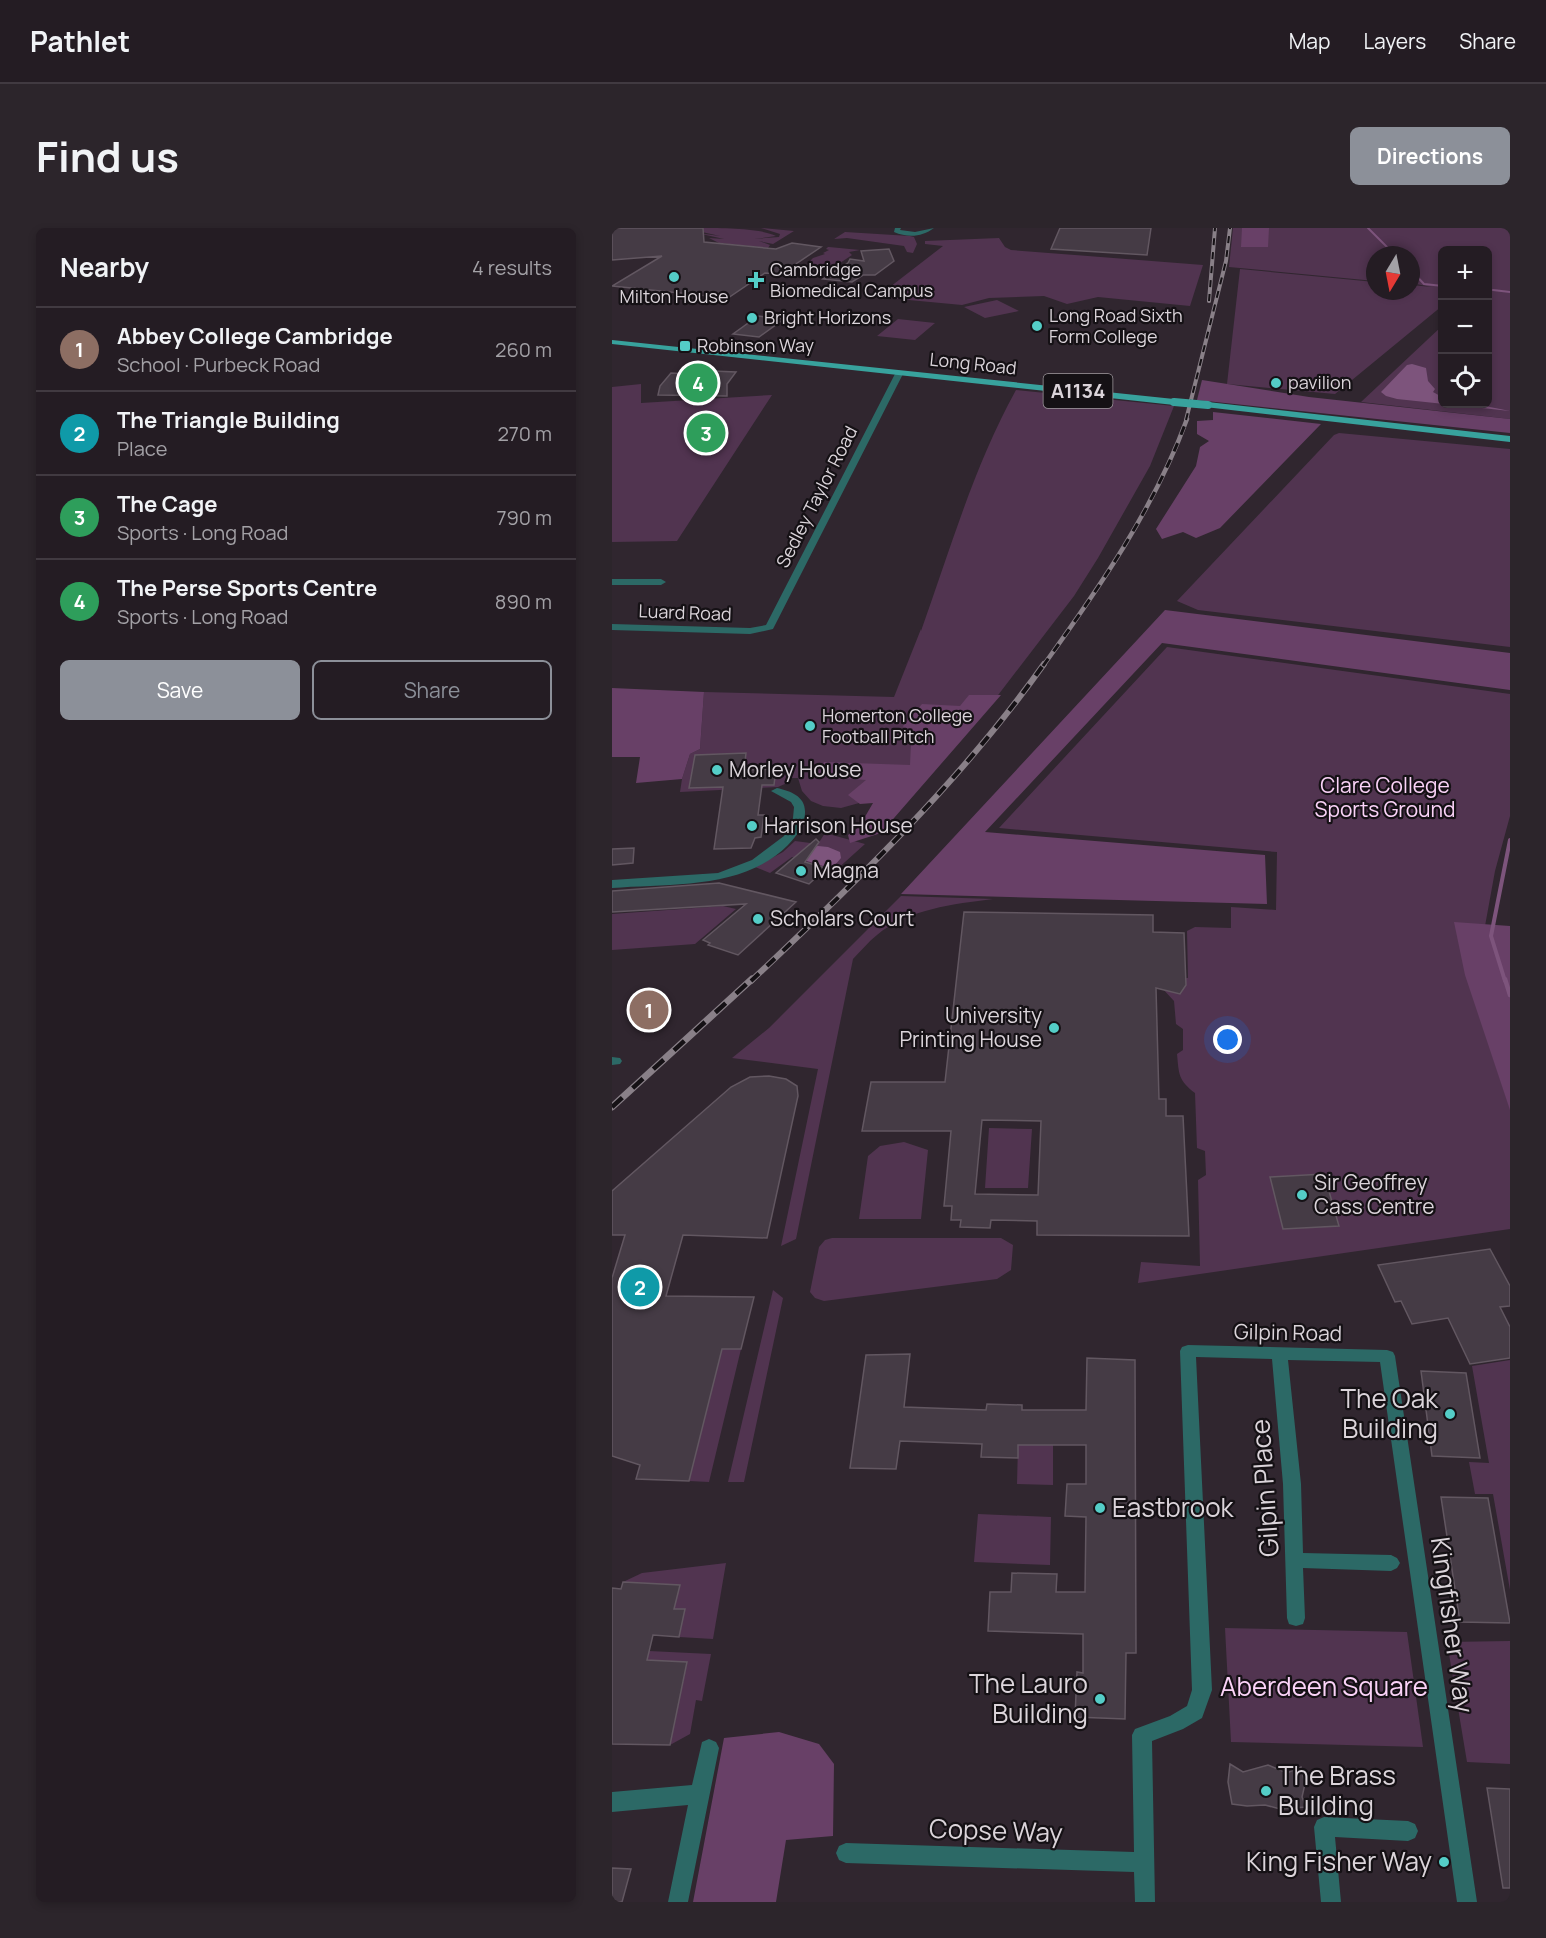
<!DOCTYPE html>
<html lang="en">
<head>
<meta charset="utf-8">
<style>
  body { margin:0; font-family:Manrope,sans-serif; background:#2c252b; color:#f1f3f6 }
  .controls { position:absolute; right:18px; top:18px; display:grid; overflow:hidden; border-radius:9px; box-shadow:0 3px 9px #0003 }
  .controls button { width:54px; height:54px; display:grid; place-items:center; padding:0; border:0; border-bottom:2px solid #413a41; background:#241c23; color:#f1f3f6; font:30px sans-serif }
  .compass { position:absolute; left:754px; top:18px; width:54px; height:54px; border-radius:50%; background:#241c23; box-shadow:0 3px 9px #0003; rotate:190deg }
  .you { position:absolute; left:616px; top:812px; width:21px; height:21px; margin:-15px; border:4px solid #fff; border-radius:50%; background:#1a73e8; box-shadow:0 0 0 9px #1a73e833 }
  .badge { display:grid; place-items:center; width:39px; height:39px; border-radius:50%; background:#8c9099; color:#fff; font-size:20px; font-weight:700 }
  .pin { position:absolute; translate:-50% -50%; border:3px solid #fff; box-shadow:0 2px 6px #0006 }
  .list { margin:0; padding:0; list-style:none }
  h2 { display:flex; justify-content:space-between; align-items:center; height:78px; margin:0; padding:0 24px; font-size:26px }
  h2 small { font-size:20px; font-weight:400; color:#a3a1a6 }
  .list li { display:grid; grid-template-columns:39px 1fr auto; gap:18px; align-items:center; box-sizing:border-box; height:84px; padding:0 24px; border-top:2px solid #413a41 }
  .list b { display:block; font-size:22px; white-space:nowrap }
  .list p { margin:0; font-size:20px; white-space:nowrap; color:#a3a1a6 }
  .list em { font-size:20px; font-style:normal; color:#a3a1a6 }
  .actions { display:flex; gap:12px; padding:18px 24px }
  .actions a { flex:1; padding:14px 0; border:2px solid #8c9099; border-radius:9px; text-align:center; font-size:21px; color:#8c9099 }
  .actions .main { background:#8c9099; color:#fff }
  .icon { flex:none; width:33px; height:33px; fill:none; stroke:currentColor; stroke-width:2; stroke-linecap:round; stroke-linejoin:round }
  .map { position:relative; flex:none; width:898px; height:1674px; overflow:hidden; border-radius:9px }
  header { display:flex; align-items:center; gap:36px; box-sizing:border-box; height:84px; padding:0 30px; background:#241c23; border-bottom:2px solid #413a41 }
  header strong { font-size:28px }
  nav { display:flex; gap:33px; margin-inline-start:auto; font-size:21px }
  .intro { display:flex; align-items:center; justify-content:space-between; box-sizing:border-box; height:144px; padding:0 36px }
  h1 { margin:0; font-size:42px }
  .button { padding:15px 27px; border-radius:9px; background:#8c9099; color:#fff; font-size:21px; font-weight:700 }
  main { display:flex; gap:36px; padding:0 36px }
  aside { flex:1; background:#241c23; border-radius:9px; box-shadow:0 3px 9px #0003 }
  .map>svg:first-child { display:block }
  .green { fill:#513450 }
  .forest { fill:#684067 }
  .water { fill:#7d547c }
  .lines { fill:none; stroke-linecap:round; stroke-linejoin:round }
  .stream-far2 { stroke:#7d547c; stroke-width:2 }
  .stream-far1 { stroke:#7d547c; stroke-width:4 }
  .stream { stroke:#7d547c; stroke-width:4.5 }
  .building { fill:#453b45; stroke:#625761; stroke-width:1.5; fill-rule:evenodd }
  .minor { fill:#2c6966; fill-rule:evenodd }
  .primary { fill:#38a29d; fill-rule:evenodd }
  .rail-far3-casing { stroke:#898088; stroke-width:4 }
  .rail-far2-casing { stroke:#898088; stroke-width:4.5 }
  .rail-far1-casing { stroke:#898088; stroke-width:6 }
  .rail-casing { stroke:#898088; stroke-width:7 }
  .rail-far3 { stroke:#151115; stroke-width:2; stroke-dasharray:7; stroke-linecap:butt }
  .rail-far2 { stroke:#151115; stroke-width:3; stroke-dasharray:9; stroke-linecap:butt }
  .rail-far1 { stroke:#151115; stroke-width:4; stroke-dasharray:11; stroke-linecap:butt }
  .rail { stroke:#151115; stroke-width:4.5; stroke-dasharray:14; stroke-linecap:butt }
  .primary-bridge { stroke:#38a29d; stroke-width:8 }
  .poi-dot { fill:#54cdc7; stroke:#151115; stroke-width:2 }
  .labels { text-anchor:middle; stroke-width:4.5; stroke-linejoin:round; paint-order:stroke }
  .far-poi-label { font-size:18px; fill:#dbd4da; stroke:#151115; text-anchor:start }
  .far-street-label { font-size:18px; fill:#dbd4da; stroke:#151115 }
  .shield { fill:#151115; stroke:#a09a9f; stroke-width:1.5 }
  .shield-label { font-size:20px; font-weight:bold; fill:#dbd4da }
  .poi-label { font-size:21px; fill:#dbd4da; stroke:#151115; text-anchor:start }
  .park-label { font-size:21px; fill:#fbd3f8; stroke:#151115 }
  .street-label { font-size:21px; fill:#dbd4da; stroke:#151115 }
  .near-poi-label { font-size:26px; fill:#dbd4da; stroke:#151115; text-anchor:end }
  .near-street-label { font-size:26px; fill:#dbd4da; stroke:#151115 }
  .near-park-label { font-size:26px; fill:#fbd3f8; stroke:#151115 }
</style>
</head>
<body>
<header>
<strong>Pathlet</strong>
<nav><a>Map</a><a>Layers</a><a>Share</a></nav>
</header>
<div class="intro"><h1>Find us</h1><a class="button">Directions</a></div>
<main>
<aside>
<h2>Nearby<small>4 results</small></h2>
<ul class="list">
<li><span class="badge" style="background:#8d6e63">1</span><div><b>Abbey College Cambridge</b><p>School · Purbeck Road</p></div><em>260 m</em></li>
<li><span class="badge" style="background:#0f9aa8">2</span><div><b>The Triangle Building</b><p>Place</p></div><em>270 m</em></li>
<li><span class="badge" style="background:#2e9e5b">3</span><div><b>The Cage</b><p>Sports · Long Road</p></div><em>790 m</em></li>
<li><span class="badge" style="background:#2e9e5b">4</span><div><b>The Perse Sports Centre</b><p>Sports · Long Road</p></div><em>890 m</em></li>
</ul>
<div class="actions"><a class="main">Save</a><a>Share</a></div>
</aside>
<div class="map">
<svg width="898" height="1674" viewBox="0 0 898 1674">
  <rect width="100%" height="100%" fill="#30262f"/>
  <path class="green" d="M88,0C107,0 149,0 164,8L142,11L167,9L168,6L149,0L182,3L161,16L147,13L158,17L156,20L107,15L97,10L112,11L85,5L108,8L90,4Z
    M621,0H898V191L749,174L830,98L831,176H876V22H831L830,78L723,166L615,156L628,41L763,54V63H799V57L820,59L799,55V27H763V53L617,39Z
    M233,4L298,8L302,9L305,16L301,25L295,24L292,18L235,10L222,11Z
    M387,10L393,19L399,22L591,37L578,78L486,69L455,76L432,68L377,70L350,77L265,69L331,18L313,16V13Z
    M216,19H217L248,22L237,24L240,27L225,37L228,38L224,40L194,37L201,30L213,26L211,25L217,22L214,21Z
    M385,72L407,83L373,90L352,79Z
    M286,91L323,95L303,112L265,108Z
    M29,156V175L160,167L65,313L0,314V159Z
    M404,162L562,178L538,238L486,330L462,368L380,475L258,572L229,580L211,578L199,573L190,563L186,550H176L175,555L166,559L68,564L70,551L78,526L88,521L92,464L282,469L309,401V403C338,322 362,238 404,162Z
    M727,205L898,221V419L586,382L565,373L722,207Z
    M555,419L898,466V588L883,643L873,698L898,781V1001L526,1055L529,1034L588,1038L586,952L594,947L593,923L585,920L583,865C566,852 567,846 565,826L571,822V801L564,796L562,773L550,760L549,749L576,750L575,703L583,699L619,700V679L664,682L665,624L387,600Z
    M213,605L253,616L223,643L180,629L158,645L143,639L171,624L183,613L206,616Z
    M289,668L381,671C342,676 296,681 265,707C256,714 249,723 241,731L184,1011L169,1018L206,841L120,830L157,800Z
    M111,678L124,681L83,716L0,722V686Z
    M377,900L420,901L416,960H373Z
    M292,914L316,922L309,991H247L256,928L268,918Z
    M220,1010H389L401,1017L399,1042L385,1051L212,1073L203,1070L198,1064L207,1019L213,1012Z
    M161,1062L171,1070L132,1254H116Z
    M110,1121H129L97,1254L77,1253Z
    M898,1132V1362L881,1266H863L857,1234L877,1235L860,1138Z
    M406,1217H441V1257L405,1256Z
    M366,1286L439,1289L438,1337L362,1334Z
    M114,1335L101,1411L67,1409L73,1381H62L11,1354L30,1345Z
    M613,1400L795,1404L811,1519L619,1514Z
    M898,1413V1536L855,1534L835,1414Z
    M37,1423L99,1426L90,1473L84,1472L78,1506L58,1517L75,1435L35,1432Z"/>
  <path class="forest" d="M630,0H657L656,19H629Z
    M590,152L697,169L898,191V205L585,172Z
    M601,184L709,196L608,300L584,310L571,304L550,311L544,301L584,238L588,219L597,213L585,206V193L601,192Z
    M553,382L898,425V462L550,415L373,604L653,627L655,676L289,666Z
    M0,460L92,464L88,521L78,526L70,551L24,555L28,529H0Z
    M357,467H389L269,605L238,615L236,607L247,599L261,575L248,576L236,567L254,552L205,548L212,534L298,537L299,516L291,498L310,476L348,478Z
    M842,694L898,698V882L853,747Z
    M167,1504L207,1516L222,1536L221,1608L174,1612L164,1674H81L112,1510Z"/>
  <path class="water" d="M800,136L814,140L816,153L823,161L821,164L830,169L831,176H863L898,183L785,171L774,168L769,164L795,137Z
    M206,618L216,619L228,624L229,630L223,637L211,638L192,632L196,620Z"/>
  <g class="lines">
    <path class="stream-far2" d="M756,0L783,27
      M799,42L812,56L831,58
      M881,62L898,64"/>
    <path class="stream-far1" d="M893,753L879,708L898,612"/>
    <path class="stream" d="M893,751L898,767"/>
  </g>
  <path class="building" d="M0,0H91L92,14L164,21L180,15L209,19L169,46L153,45L116,70L0,58L50,28L0,32Z
    M448,0H539L535,27L439,21Z
    M277,21L282,33L263,47H251L240,54L211,51L236,35L238,31L252,33L249,23Z
    M146,88L172,91L147,109L121,106Z
    M100,143L124,144L115,156V168L46,167L48,158L59,145L97,147Z
    M134,525L132,542L164,541L162,557H150L146,587H152L149,609L143,610L139,620L102,621L111,559L77,560L83,527Z
    M204,611L207,614L193,634L214,640L197,656L164,645Z
    M22,620L21,635L0,637V621Z
    M107,655L184,674L126,727L96,717L98,715L91,712L134,676L0,684V663Z
    M352,684L541,687V704L572,705L574,757L568,766L544,760L547,871H554V888H571L577,1008L425,1007V993L379,992L378,1000L348,999L349,992H339L340,978H332L339,903H250L259,854H333ZM370,892L429,893L426,967L363,966Z
    M157,848L174,851L185,858L186,868L155,1010L71,1007L54,1068L142,1069L129,1121H110L77,1253L24,1251L28,1237L0,1228V1050L13,1007H0V963L119,859L138,849Z
    M712,946L727,998L671,1001L658,949Z
    M878,1021L898,1058V1078L888,1079L898,1099V1130L858,1136L836,1090L800,1096L789,1073L783,1074L766,1037Z
    M298,1126L292,1179L374,1182L375,1176L410,1177V1182H474L475,1130L523,1132L524,1425H514L513,1491L463,1489L465,1444L471,1445V1406L376,1403L378,1364H399L400,1345L445,1346L444,1364H473L474,1289L453,1288L455,1256H474V1217H406V1230L369,1229L370,1216L288,1213L284,1241L238,1240L254,1127Z
    M809,1143L854,1145L868,1230L820,1228Z
    M829,1269L876,1270L898,1395L848,1394Z
    M11,1354L68,1357L62,1381H73L67,1409L41,1407L35,1432L75,1434L58,1517L0,1516V1360L9,1361Z
    M618,1536L631,1544L656,1537L675,1545L689,1539L693,1556L690,1569L694,1579L668,1581L653,1577L635,1578L620,1576L616,1554Z
    M875,1560L898,1561V1660H891Z
    M0,1640L19,1641L10,1674H0Z"/>
  <g class="lines">
    <path class="minor" d="M283,0H289L288,2L303,4L322,0C310,9 296,10 282,4Z
      M285,142L292,144L161,401L138,406L0,402V396L138,400L154,397Z
      M0,351H49L54,354L49,357H0Z
      M165,560C178,563 194,568 193,585C193,597 184,609 176,617C131,662 59,655 0,660V652L106,645L140,632L172,608L181,590L182,579L179,574L159,563Z
      M0,829L8,830L10,833L8,836L0,837Z
      M576,1117L775,1122L781,1124L783,1128L865,1674H845L768,1134L676,1132L689,1256L691,1325L779,1327L785,1330L788,1335L785,1340L779,1343L691,1340L693,1390L691,1396L684,1398L677,1396L675,1390L671,1256L660,1131L584,1129L600,1462L590,1490L571,1501L540,1513L543,1674H523L522,1644L234,1635L227,1632L224,1625L227,1618L234,1615L522,1624L520,1507L523,1501L558,1488L575,1478L580,1462L568,1123L570,1119Z
      M97,1511L104,1514L107,1520L76,1674H56L76,1577L0,1584V1564L80,1557L90,1514Z
      M712,1589L796,1593L803,1596L806,1603L803,1610L796,1613L723,1609L729,1674H709L702,1599L705,1592Z"/>
    <path class="primary" d="M0,112L562,171L566,174L562,177L0,116Z
      M596,174L898,208V214L593,179V175Z"/>
    <defs>
      <path id="rail-far3" d="M597,73L603,0
        M574,192L614,33L618,0"/>
      <path id="rail-far2" d="M431,438C487,360 542,281 575,191"/>
      <path id="rail-far1" d="M139,753C243,655 349,553 432,436"/>
      <path id="rail" d="M0,879L140,751"/>
    </defs>
    <use href="#rail-far3" class="rail-far3-casing"/>
    <use href="#rail-far2" class="rail-far2-casing"/>
    <use href="#rail-far1" class="rail-far1-casing"/>
    <use href="#rail" class="rail-casing"/>
    <use href="#rail-far3" class="rail-far3"/>
    <use href="#rail-far2" class="rail-far2"/>
    <use href="#rail-far1" class="rail-far1"/>
    <use href="#rail" class="rail"/>
    <path class="primary-bridge" d="M562,174L596,177"/>
  </g>
  <g class="poi-dot">
    <circle cx="62" cy="49" r="6"/>
    <path d="M141 43h6v6h6v6h-6v6h-6v-6h-6v-6h6z"/>
    <circle cx="140" cy="90" r="6"/>
    <circle cx="425" cy="98" r="6"/>
    <rect x="67" y="112" width="12" height="12" rx="3"/>
    <circle cx="664" cy="155" r="6"/>
    <circle cx="198" cy="498" r="6"/>
    <circle cx="105" cy="542" r="6"/>
    <circle cx="140" cy="598" r="6"/>
    <circle cx="189" cy="643" r="6"/>
    <circle cx="146" cy="691" r="6"/>
    <circle cx="442" cy="800" r="6"/>
    <circle cx="690" cy="967" r="6"/>
    <circle cx="838" cy="1186" r="6"/>
    <circle cx="488" cy="1280" r="6"/>
    <circle cx="488" cy="1471" r="6"/>
    <circle cx="654" cy="1563" r="6"/>
    <circle cx="832" cy="1634" r="6"/>
  </g>
  <g class="labels">
    <g class="far-poi-label">
      <text x="158" y="48">Cambridge<tspan x="158" dy="21">Biomedical Campus</tspan></text>
      <text x="62" y="75" text-anchor="middle">Milton House</text>
      <text x="437" y="94">Long Road Sixth<tspan x="437" dy="21">Form College</tspan></text>
      <text x="152" y="96">Bright Horizons</text>
      <text x="85" y="124">Robinson Way</text>
      <text x="676" y="161">pavilion</text>
      <text x="210" y="494">Homerton College<tspan x="210" dy="21">Football Pitch</tspan></text>
    </g>
    <g class="far-street-label">
      <text transform="translate(361 136) rotate(6)" y="6">Long Road</text>
      <text transform="translate(205 269) rotate(-63)" y="6">Sedley Taylor Road</text>
      <text transform="translate(73 385) rotate(2)" y="6">Luard Road</text>
    </g>
    <rect class="shield" x="431.5" y="146" width="69" height="34" rx="4.5"/>
    <g class="shield-label">
      <text x="466" y="170">A1134</text>
    </g>
    <g class="poi-label">
      <text x="117" y="549">Morley House</text>
      <text x="152" y="605">Harrison House</text>
      <text x="201" y="650">Magna</text>
      <text x="158" y="698">Scholars Court</text>
      <text x="430" y="795" text-anchor="end">University<tspan x="430" dy="24">Printing House</tspan></text>
      <text x="702" y="962">Sir Geoffrey<tspan x="702" dy="24">Cass Centre</tspan></text>
    </g>
    <g class="park-label">
      <text x="773" y="565">Clare College<tspan x="773" dy="24">Sports Ground</tspan></text>
    </g>
    <g class="street-label">
      <text transform="translate(676 1105) rotate(1)" y="7">Gilpin Road</text>
    </g>
    <g class="near-poi-label">
      <text x="826" y="1180">The Oak<tspan x="826" dy="30">Building</tspan></text>
      <text x="500" y="1289" text-anchor="start">Eastbrook</text>
      <text x="476" y="1465">The Lauro<tspan x="476" dy="30">Building</tspan></text>
      <text x="666" y="1557" text-anchor="start">The Brass<tspan x="666" dy="30">Building</tspan></text>
      <text x="820" y="1643">King Fisher Way</text>
    </g>
    <g class="near-street-label">
      <text transform="translate(653 1260) rotate(-94)" y="9">Gilpin Place</text>
      <text transform="translate(840 1397) rotate(82)" y="9">Kingfisher Way</text>
      <text transform="translate(384 1603) rotate(2)" y="9">Copse Way</text>
    </g>
    <g class="near-park-label">
      <text x="712" y="1468">Aberdeen Square</text>
    </g>
  </g>
</svg>
<div class="controls">
<button>+</button>
<button>−</button>
<button><svg class="icon" aria-label="locate" viewBox="0 0 24 24"><circle cx="12" cy="12" r="6"/><path d="M12 2v4M12 18v4M2 12h4M18 12h4"/></svg></button>
</div>
<svg class="compass" viewBox="-18 -18 36 36"><path d="M0-13l5 13h-10z" fill="#e53935"/><path d="M0 13l5-13h-10z" fill="#a3a1a6"/></svg>
<div class="you"></div>
<div class="pin badge" style="left:37px;top:782px;background:#8d6e63">1</div>
<div class="pin badge" style="left:28px;top:1059px;background:#0f9aa8">2</div>
<div class="pin badge" style="left:94px;top:205px;background:#2e9e5b">3</div>
<div class="pin badge" style="left:86px;top:155px;background:#2e9e5b">4</div>
</div>
</main>
</body>
</html>
